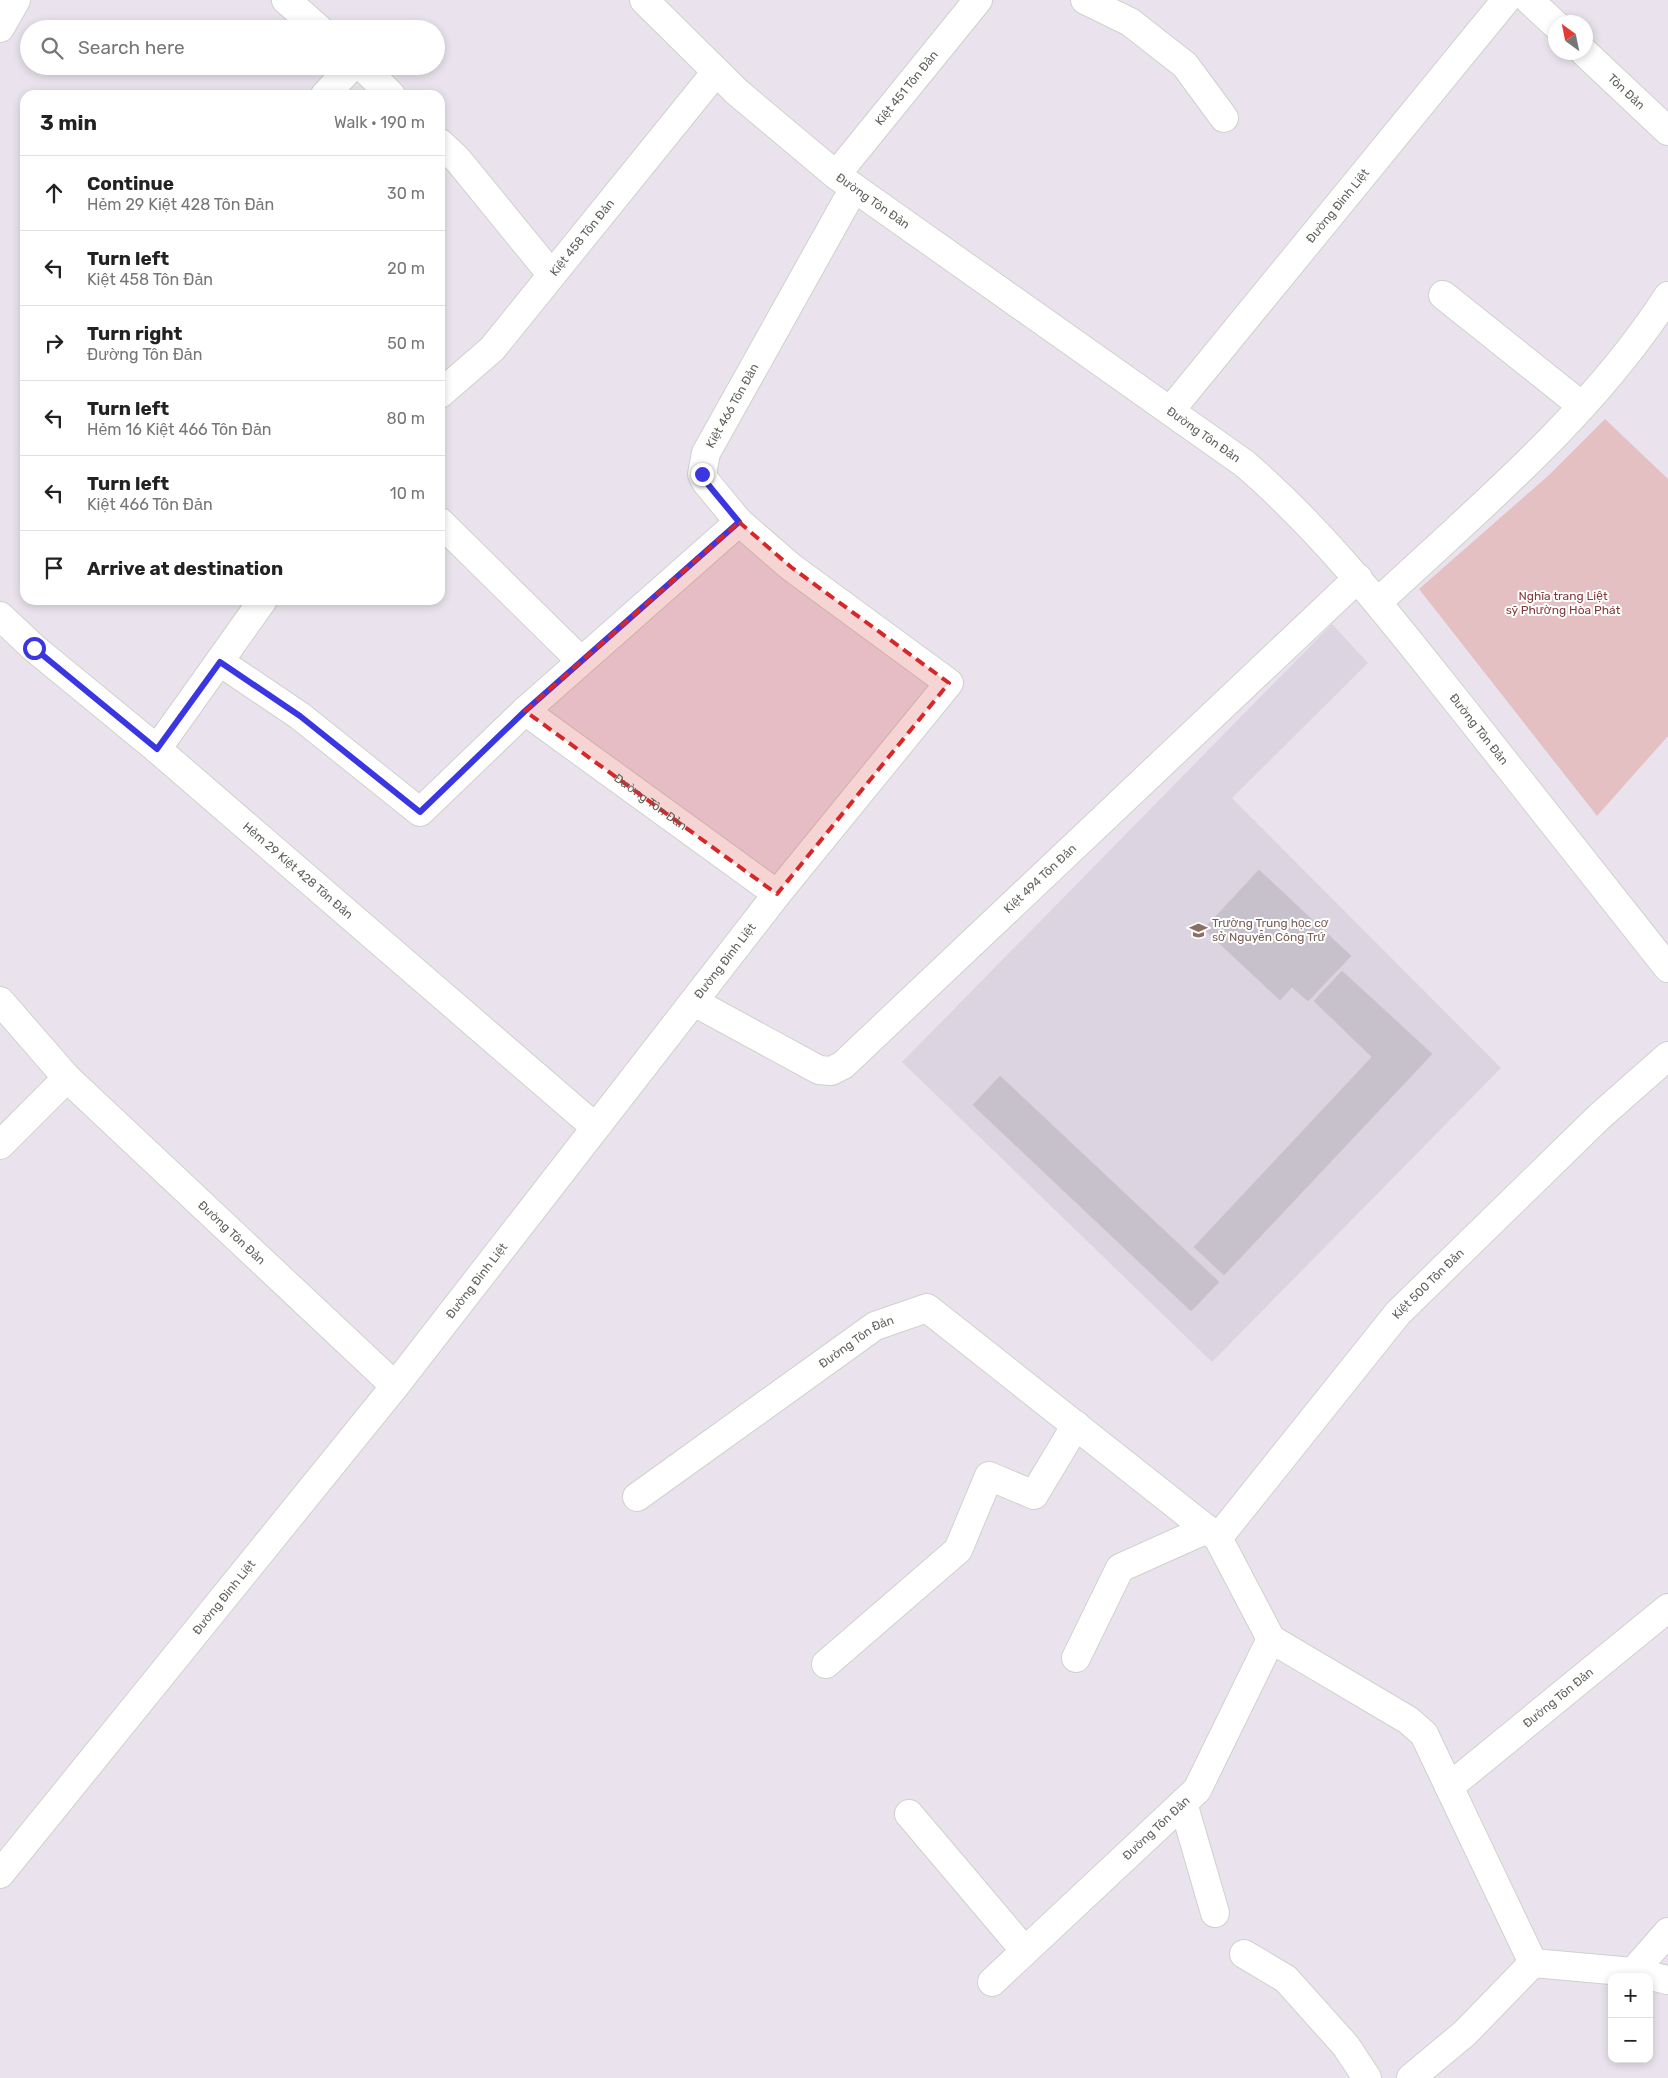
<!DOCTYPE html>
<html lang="en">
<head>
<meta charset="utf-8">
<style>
  body { margin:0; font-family:Rubik,sans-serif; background:#f6f6f6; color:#222 }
  .controls { position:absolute; right:15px; bottom:15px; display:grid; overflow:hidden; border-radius:10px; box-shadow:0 2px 8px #0003 }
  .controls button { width:45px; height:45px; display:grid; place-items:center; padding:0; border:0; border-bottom:1px solid #e0e0e0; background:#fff; color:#222; font:25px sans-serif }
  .compass { position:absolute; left:1548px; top:15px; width:45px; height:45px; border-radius:50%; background:#fff; box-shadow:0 2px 8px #0003; rotate:327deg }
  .stop { position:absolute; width:15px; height:15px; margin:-11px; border:4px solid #3a36e1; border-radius:50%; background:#fff }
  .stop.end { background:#3a36e1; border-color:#fff; box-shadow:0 1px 5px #0008 }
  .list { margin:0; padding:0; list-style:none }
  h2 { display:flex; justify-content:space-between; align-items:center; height:65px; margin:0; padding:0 20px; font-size:21px }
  h2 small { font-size:16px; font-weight:400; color:#767676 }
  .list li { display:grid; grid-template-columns:32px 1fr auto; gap:15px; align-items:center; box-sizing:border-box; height:75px; padding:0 20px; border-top:1px solid #e0e0e0 }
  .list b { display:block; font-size:19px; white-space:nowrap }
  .list p { margin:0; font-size:16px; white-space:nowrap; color:#767676 }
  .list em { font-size:16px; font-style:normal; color:#767676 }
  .icon { flex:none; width:28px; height:28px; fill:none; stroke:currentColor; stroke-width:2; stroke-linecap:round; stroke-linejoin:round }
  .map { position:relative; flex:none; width:1668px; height:2078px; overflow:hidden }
  .search { position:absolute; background:#fff; box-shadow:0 2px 8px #0003; left:20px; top:20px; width:425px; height:55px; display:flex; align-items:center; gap:12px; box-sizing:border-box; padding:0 18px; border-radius:28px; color:#767676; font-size:19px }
  .panel { position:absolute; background:#fff; box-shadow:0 2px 8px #0003; left:20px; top:90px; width:425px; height:515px; border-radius:15px }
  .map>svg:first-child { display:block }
  .education { fill:#dcd4e0 }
  .green { fill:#e4c0c2 }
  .building { fill:#c7c1cb; stroke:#ccc2d1 }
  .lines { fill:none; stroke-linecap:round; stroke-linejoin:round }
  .minor-casing { stroke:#ced2cb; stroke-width:30 }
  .minor { stroke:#fff; stroke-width:28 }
  .route { stroke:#3a36e1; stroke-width:6 }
  .marked { fill:#d62828; fill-opacity:0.2; stroke:#d62828; stroke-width:4; stroke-dasharray:10 6; stroke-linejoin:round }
  .labels { text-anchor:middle; stroke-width:4; stroke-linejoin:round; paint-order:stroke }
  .street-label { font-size:12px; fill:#5f635b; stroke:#fff }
  .park-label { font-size:12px; fill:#843939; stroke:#fff }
  .education-label { font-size:12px; fill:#785e54; stroke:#fff; text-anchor:start }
</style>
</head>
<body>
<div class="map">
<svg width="1668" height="2078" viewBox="0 0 1668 2078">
  <rect width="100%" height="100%" fill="#eae3ed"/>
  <path class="education" d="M1332,624L1368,663L1232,798L1501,1068L1212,1362L902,1062Z"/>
  <path class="green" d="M1605,419L1668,479V736L1597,816L1419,589L1549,475Z"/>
  <path class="building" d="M1259,870L1351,956L1308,1001L1292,987L1280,1000L1204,929Z
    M1342,971L1432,1054L1224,1275L1194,1247L1372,1057L1314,1001Z
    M1000,1076L1219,1282L1191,1311L973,1105Z"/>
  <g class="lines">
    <defs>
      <g id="minor">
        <path d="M286,0L319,29"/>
        <path id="s1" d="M644,0L737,92L836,175L1245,464C1327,535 1392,620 1459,704C1528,792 1598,880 1668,968"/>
        <path d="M1085,0L1130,22L1185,65L1224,118"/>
        <path d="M1529,0L1556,25"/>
        <path d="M0,28L16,0"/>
        <path id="s2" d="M1584,52L1668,131"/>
        <path d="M362,66L391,95"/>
        <path d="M325,95L352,66"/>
        <path d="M440,143L458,160L551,274"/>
        <path id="s3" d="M836,175L978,0"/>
        <path d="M1443,295L1582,406"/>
        <path id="s4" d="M440,394L492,349L716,72"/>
        <path id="s5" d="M1170,411L1506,0"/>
        <path d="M440,522L581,661"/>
        <path d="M1378,602C1480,507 1592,414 1668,296"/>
        <path id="s6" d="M0,616L34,648L157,749L595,1127"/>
        <path d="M220,662L300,716L420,812L525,711L739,522"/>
        <path id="s7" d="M525,711L777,894"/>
        <path d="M157,749L263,600"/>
        <path id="s8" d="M0,1001L67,1078L395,1386"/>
        <path id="s9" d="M694,1002L819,1070L831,1071L843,1065L1358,578"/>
        <path d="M0,1145L67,1078"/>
        <path id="s10" d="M637,1497L875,1326L927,1308L1218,1538L1271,1639L1408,1720L1424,1734L1533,1963L1633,1972L1668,1980"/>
        <path id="s11" d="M1218,1538L1398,1313L1600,1116L1668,1056"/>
        <path d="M1076,1658L1120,1568L1207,1529"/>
        <path d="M826,1664L958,1550L989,1476L1034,1495L1076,1425"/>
        <path id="s12" d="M1449,1787L1668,1608"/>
        <path d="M1183,1803L1215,1913"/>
        <path d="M909,1814L1025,1951"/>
        <path id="s13" d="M0,1874L395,1386L777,894L949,683L791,567L739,522L706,482L702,474L706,453L854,188"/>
        <path d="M1244,1954L1286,1979L1346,2046L1367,2078"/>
        <path d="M1633,1972L1668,1932"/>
        <path id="s14" d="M992,1982L1197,1790L1271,1639"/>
        <path d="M1411,2078L1465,2033L1533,1963"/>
      </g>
    </defs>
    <use href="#minor" class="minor-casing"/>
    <use href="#minor" class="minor"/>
  </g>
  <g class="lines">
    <path class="route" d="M34,648L157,749L220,662L300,716L420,812L525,711L739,522L706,482L702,474"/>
  </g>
  <path class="marked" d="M739,522L791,567L949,683L777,894L525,711Z"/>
  <defs>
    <symbol id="school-bare" viewBox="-9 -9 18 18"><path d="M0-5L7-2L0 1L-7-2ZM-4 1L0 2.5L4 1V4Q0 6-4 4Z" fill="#8d6e63" stroke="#fff" stroke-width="2.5" paint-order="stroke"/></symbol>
  </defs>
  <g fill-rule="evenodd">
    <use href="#school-bare" x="1186" y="918" width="25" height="25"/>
  </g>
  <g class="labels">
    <g class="street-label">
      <text dy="4" stroke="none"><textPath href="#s3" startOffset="112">Kiệt 451 Tôn Đản</textPath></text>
      <text dy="4" stroke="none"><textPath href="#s2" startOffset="58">Tôn Đản</textPath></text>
      <text dy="4" stroke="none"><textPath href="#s1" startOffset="305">Đường Tôn Đản</textPath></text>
      <text dy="4" stroke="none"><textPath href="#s5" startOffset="265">Đường Đinh Liệt</textPath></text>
      <text dy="4" stroke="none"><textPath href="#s4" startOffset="212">Kiệt 458 Tôn Đản</textPath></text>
      <text dy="4" stroke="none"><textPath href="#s13" startOffset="1924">Kiệt 466 Tôn Đản</textPath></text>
      <text dy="4" stroke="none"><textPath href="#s1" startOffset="710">Đường Tôn Đản</textPath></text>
      <text dy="4" stroke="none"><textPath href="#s1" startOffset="1115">Đường Tôn Đản</textPath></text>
      <text dy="4" stroke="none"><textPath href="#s7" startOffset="155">Đường Tôn Đản</textPath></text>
      <text dy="4" stroke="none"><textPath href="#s6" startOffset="392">Hẻm 29 Kiệt 428 Tôn Đản</textPath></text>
      <text dy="4" stroke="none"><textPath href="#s9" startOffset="439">Kiệt 494 Tôn Đản</textPath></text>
      <text dy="4" stroke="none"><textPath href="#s13" startOffset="1166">Đường Đinh Liệt</textPath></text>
      <text dy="4" stroke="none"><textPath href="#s8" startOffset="328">Đường Tôn Đản</textPath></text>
      <text dy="4" stroke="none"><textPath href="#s13" startOffset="761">Đường Đinh Liệt</textPath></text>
      <text dy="4" stroke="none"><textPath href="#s11" startOffset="330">Kiệt 500 Tôn Đản</textPath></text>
      <text dy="4" stroke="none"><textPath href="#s10" startOffset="269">Đường Tôn Đản</textPath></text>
      <text dy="4" stroke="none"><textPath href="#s13" startOffset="356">Đường Đinh Liệt</textPath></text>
      <text dy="4" stroke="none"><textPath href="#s12" startOffset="141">Đường Tôn Đản</textPath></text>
      <text dy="4" stroke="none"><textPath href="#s14" startOffset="225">Đường Tôn Đản</textPath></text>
    </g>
    <g class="park-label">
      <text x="1563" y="600">Nghĩa trang Liệt<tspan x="1563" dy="14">sỹ Phường Hòa Phát</tspan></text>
    </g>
    <g class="education-label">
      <text x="1212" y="927">Trường Trung học cơ<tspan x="1212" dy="14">sở Nguyễn Công Trứ</tspan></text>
    </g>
  </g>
</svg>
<div class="controls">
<button>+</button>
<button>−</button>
</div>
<svg class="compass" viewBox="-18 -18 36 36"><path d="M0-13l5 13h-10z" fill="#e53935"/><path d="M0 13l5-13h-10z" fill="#767676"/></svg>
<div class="stop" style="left:34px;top:648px"></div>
<div class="stop end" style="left:702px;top:474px"></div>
<div class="search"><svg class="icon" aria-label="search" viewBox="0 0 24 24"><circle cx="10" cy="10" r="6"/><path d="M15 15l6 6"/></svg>Search here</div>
<section class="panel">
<h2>3 min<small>Walk · 190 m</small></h2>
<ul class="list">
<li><svg class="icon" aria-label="ahead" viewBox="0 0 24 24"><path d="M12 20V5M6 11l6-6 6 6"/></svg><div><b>Continue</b><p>Hẻm 29 Kiệt 428 Tôn Đản</p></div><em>30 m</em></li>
<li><svg class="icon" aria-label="left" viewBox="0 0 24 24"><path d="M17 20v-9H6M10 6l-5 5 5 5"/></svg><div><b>Turn left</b><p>Kiệt 458 Tôn Đản</p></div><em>20 m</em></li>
<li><svg class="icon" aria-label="right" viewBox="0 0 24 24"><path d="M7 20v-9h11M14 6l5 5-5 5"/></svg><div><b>Turn right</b><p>Đường Tôn Đản</p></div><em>50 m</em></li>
<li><svg class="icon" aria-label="left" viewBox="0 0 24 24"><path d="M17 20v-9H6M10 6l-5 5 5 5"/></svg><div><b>Turn left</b><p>Hẻm 16 Kiệt 466 Tôn Đản</p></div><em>80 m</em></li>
<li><svg class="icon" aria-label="left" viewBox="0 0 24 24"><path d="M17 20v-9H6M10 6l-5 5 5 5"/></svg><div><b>Turn left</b><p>Kiệt 466 Tôn Đản</p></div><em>10 m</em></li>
<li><svg class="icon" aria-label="arrive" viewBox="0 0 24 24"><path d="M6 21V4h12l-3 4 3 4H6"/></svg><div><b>Arrive at destination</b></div></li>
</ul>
</section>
</div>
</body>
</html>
